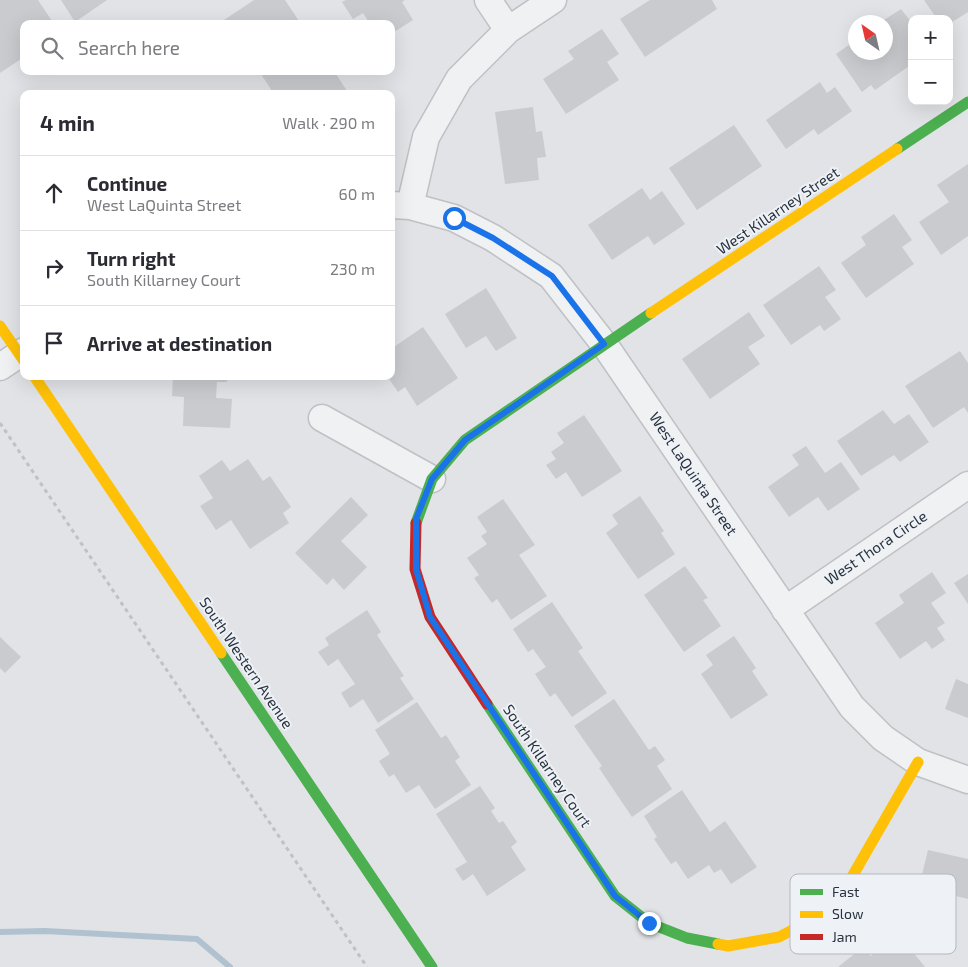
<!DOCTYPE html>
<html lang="en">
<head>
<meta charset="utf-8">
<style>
  body { margin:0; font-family:"Exo 2",sans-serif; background:#f2f2f3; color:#2b2b33 }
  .controls { position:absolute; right:15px; top:15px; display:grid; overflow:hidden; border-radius:10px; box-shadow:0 5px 20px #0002 }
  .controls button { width:45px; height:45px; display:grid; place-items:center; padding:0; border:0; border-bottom:1px solid #e1e1e2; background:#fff; color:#2b2b33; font:25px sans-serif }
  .compass { position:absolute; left:848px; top:15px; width:45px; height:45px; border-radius:50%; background:#fff; box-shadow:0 5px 20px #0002; rotate:326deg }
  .stop { position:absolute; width:15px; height:15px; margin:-11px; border:4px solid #1a73e8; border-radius:50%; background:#fff }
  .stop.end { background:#1a73e8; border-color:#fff; box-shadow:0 1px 5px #0008 }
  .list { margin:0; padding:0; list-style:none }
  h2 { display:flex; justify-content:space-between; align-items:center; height:65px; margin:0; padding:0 20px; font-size:21px }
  h2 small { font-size:16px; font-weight:400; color:#7c7c81 }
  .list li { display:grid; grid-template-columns:32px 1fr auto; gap:15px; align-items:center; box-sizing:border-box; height:75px; padding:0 20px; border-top:1px solid #e1e1e2 }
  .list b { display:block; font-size:19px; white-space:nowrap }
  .list p { margin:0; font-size:16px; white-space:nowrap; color:#7c7c81 }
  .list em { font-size:16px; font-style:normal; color:#7c7c81 }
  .icon { flex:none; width:28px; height:28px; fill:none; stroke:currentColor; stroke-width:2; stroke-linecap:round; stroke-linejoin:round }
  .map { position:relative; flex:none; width:968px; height:967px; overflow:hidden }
  .search { position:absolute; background:#fff; box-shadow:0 5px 20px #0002; left:20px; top:20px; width:375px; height:55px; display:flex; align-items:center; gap:12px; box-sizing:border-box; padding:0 18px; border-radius:10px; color:#7c7c81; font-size:19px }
  .panel { position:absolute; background:#fff; box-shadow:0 5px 20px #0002; left:20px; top:90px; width:375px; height:290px; border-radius:10px }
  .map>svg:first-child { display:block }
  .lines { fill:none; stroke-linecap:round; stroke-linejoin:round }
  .stream { stroke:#b0c2d0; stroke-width:6 }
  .building { fill:#c9cbce }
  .street-casing { stroke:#bfc1c4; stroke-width:29 }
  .path { stroke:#bfc2c4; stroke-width:3; stroke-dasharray:4 4; stroke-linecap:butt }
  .street { stroke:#f0f1f3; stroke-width:26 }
  .fast { stroke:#4caf50; stroke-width:11 }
  .slow { stroke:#ffc107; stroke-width:11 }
  .jam { stroke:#c62828; stroke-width:11 }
  .route { stroke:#1a73e8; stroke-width:6 }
  .labels { text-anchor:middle; stroke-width:4; stroke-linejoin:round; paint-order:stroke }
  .street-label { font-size:15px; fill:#28323e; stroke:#eef2f6 }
  .key { fill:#eef2f6; stroke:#b3b8bf; stroke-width:1 }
  .key-label { font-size:14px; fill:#28323e }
</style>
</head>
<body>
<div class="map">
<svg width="968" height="967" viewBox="0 0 968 967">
  <rect width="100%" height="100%" fill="#e1e3e6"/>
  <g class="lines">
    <path class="stream" d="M0,932L45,931L197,939L230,967"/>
  </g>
  <path class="building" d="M0,0H38L54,24H24V57L0,73Z
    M61,0H107L75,22Z
    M254,0H285L301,24H227L224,20Z
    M346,0H405L402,2L413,20L391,34V24H370L363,13L353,19L342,2Z
    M650,0H712L717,9L645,57L620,19Z
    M924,0H968V12L949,24V19H937Z
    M901,9L912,23V64L875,90L871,85L862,92L836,54L856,40V52H886V22H881Z
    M602,29L619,54L607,62L619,80L566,114L543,79L574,59L568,51Z
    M259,71H334L349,94H274Z
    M820,82L827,93L835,87L852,111L818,135L814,129L786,149L766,120Z
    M533,107L536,132L542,131L546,157L537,158L539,180L505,184L495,112Z
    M734,125L762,166L697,210L669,168Z
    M968,164V236L941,255L919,222L949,202L937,185Z
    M642,188L650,200L662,191L685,224L654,245L648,236L612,260L588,225Z
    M894,214L912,240L902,247L914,264L866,298L841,263L866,245L861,237Z
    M819,266L836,290L825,297L841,319L824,331L820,325L791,345L763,305Z
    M486,288L517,338L496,351L486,336L466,348L445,314Z
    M749,312L765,336L748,347L760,364L710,399L682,359Z
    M423,327L458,378L417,406L405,387L398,392L387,376H391V349Z
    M960,351L968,363V413L964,407L933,428L905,386Z
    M173,376H228L227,382H217L216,398L232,399L230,428L183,426L184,397L172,396Z
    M883,410L894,424L909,414L929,442L900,462L894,455L861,476L837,441Z
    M584,415L622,471L582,497L566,472L556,479L546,465L556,459L551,452L564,443L557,433Z
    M806,446L825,473L841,462L860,489L828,511L818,497L789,517L768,487L799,465L792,455Z
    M248,459L263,481L270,476L291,507L283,513L289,523L250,549L231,520L216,530L200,506L213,498L199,476L222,460L230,471Z
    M640,496L664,531L661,533L675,554L638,579L606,533L618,524L612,515Z
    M351,497L368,515L341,541L367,567L344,590L333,578L327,585L295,553Z
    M503,499L535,545L519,555L547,596L511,620L497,599L492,603L474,578L479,575L467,558L487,544L481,536L487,532L477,517Z
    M685,566L708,598L703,600L721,626L684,652L644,595Z
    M932,572L946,593L931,603L945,623L937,628L945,640L932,649L926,641L900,659L875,623L904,603L899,595Z
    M968,574V604L954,583Z
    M552,602L583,648L578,651L607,693L572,717L555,693L550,697L535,674L546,667L533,649L528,652L513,629Z
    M367,610L381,632L377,635L404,676L400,678L414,699L378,723L363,699L350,708L341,693L355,684L338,659L328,666L318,652L329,645L325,638Z
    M734,636L756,668L752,671L768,695L731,719L701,674L713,665L706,655Z
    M0,637L21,657L5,673L0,668Z
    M956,679L968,684V718L945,709Z
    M614,699L649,750L655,746L665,760L657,766L672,789L632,817L599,768L602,766L574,726Z
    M417,702L441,738L446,735L460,757L455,761L471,785L435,809L419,785L406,793L394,774L389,777L379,761L390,754L375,730Z
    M480,786L495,808L491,811L499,823L503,821L517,842L511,847L526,870L487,896L473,874L463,881L455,869L467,862L436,814Z
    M682,790L710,832L725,821L757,867L731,884L721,869L714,873L709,865L688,879L676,861L671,864L654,839L657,837L644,816Z
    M928,850L968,859V899L919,887Z
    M892,926L925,967H838L863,947L871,956L882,946L876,938Z"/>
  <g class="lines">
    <defs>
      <path id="street" d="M488,0L508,30
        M391,205L410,206L454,218L493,238L551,276L604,344L852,707L883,738L918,762L968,780
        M410,206L426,137L459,79L508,30L553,0
        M0,367L24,351
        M322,418L432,479
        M785,610L968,485"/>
    </defs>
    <use href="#street" class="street-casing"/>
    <path class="path" d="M0,423L367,967"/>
    <use href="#street" class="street"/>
    <path class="fast" d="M897,149L968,102
      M416,523L432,479L465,440L651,313
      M221,653L432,967
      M487,704L615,896L649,923L687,938L718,944"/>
    <path class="slow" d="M651,313L897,149
      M0,326L24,361
      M34,376L221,653
      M718,944L728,946L779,937L813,919L849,882L918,762"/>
    <path class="jam" d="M416,523L415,569L430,617L487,704"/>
  </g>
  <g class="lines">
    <path class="route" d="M454,218L493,238L552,276L604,344L465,440L432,479L416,519V569L430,617L615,896L649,923"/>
  </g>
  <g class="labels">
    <g class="street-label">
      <text transform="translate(778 211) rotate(-34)" y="5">West Killarney Street</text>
      <text transform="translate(693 474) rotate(56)" y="5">West LaQuinta Street</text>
      <text transform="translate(876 548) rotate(-34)" y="5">West Thora Circle</text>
      <text transform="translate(246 663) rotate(56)" y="5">South Western Avenue</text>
      <text transform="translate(547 766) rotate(56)" y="5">South Killarney Court</text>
    </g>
  </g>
  <rect x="790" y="874" width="166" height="80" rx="8" class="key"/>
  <rect x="800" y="889" width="23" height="6" fill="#4caf50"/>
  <rect x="800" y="911" width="23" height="7" fill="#ffc107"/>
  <rect x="800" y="934" width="23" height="6" fill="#c62828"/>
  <g class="key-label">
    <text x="832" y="897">Fast</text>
    <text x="832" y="919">Slow</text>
    <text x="832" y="942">Jam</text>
  </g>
</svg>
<div class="controls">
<button>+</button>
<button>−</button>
</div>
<svg class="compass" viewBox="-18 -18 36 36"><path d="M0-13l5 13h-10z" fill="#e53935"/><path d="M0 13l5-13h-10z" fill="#7c7c81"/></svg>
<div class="stop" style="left:454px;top:218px"></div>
<div class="stop end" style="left:649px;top:923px"></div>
<div class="search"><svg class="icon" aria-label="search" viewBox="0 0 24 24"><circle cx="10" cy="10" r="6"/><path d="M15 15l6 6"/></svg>Search here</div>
<section class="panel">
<h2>4 min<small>Walk · 290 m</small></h2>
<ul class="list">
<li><svg class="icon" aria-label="ahead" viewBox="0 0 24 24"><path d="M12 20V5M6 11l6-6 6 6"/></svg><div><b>Continue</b><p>West LaQuinta Street</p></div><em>60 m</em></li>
<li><svg class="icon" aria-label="right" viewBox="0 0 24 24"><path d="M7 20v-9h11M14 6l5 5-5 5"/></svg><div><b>Turn right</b><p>South Killarney Court</p></div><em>230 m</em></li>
<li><svg class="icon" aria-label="arrive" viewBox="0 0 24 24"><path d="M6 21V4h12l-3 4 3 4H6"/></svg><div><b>Arrive at destination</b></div></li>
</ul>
</section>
</div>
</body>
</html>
